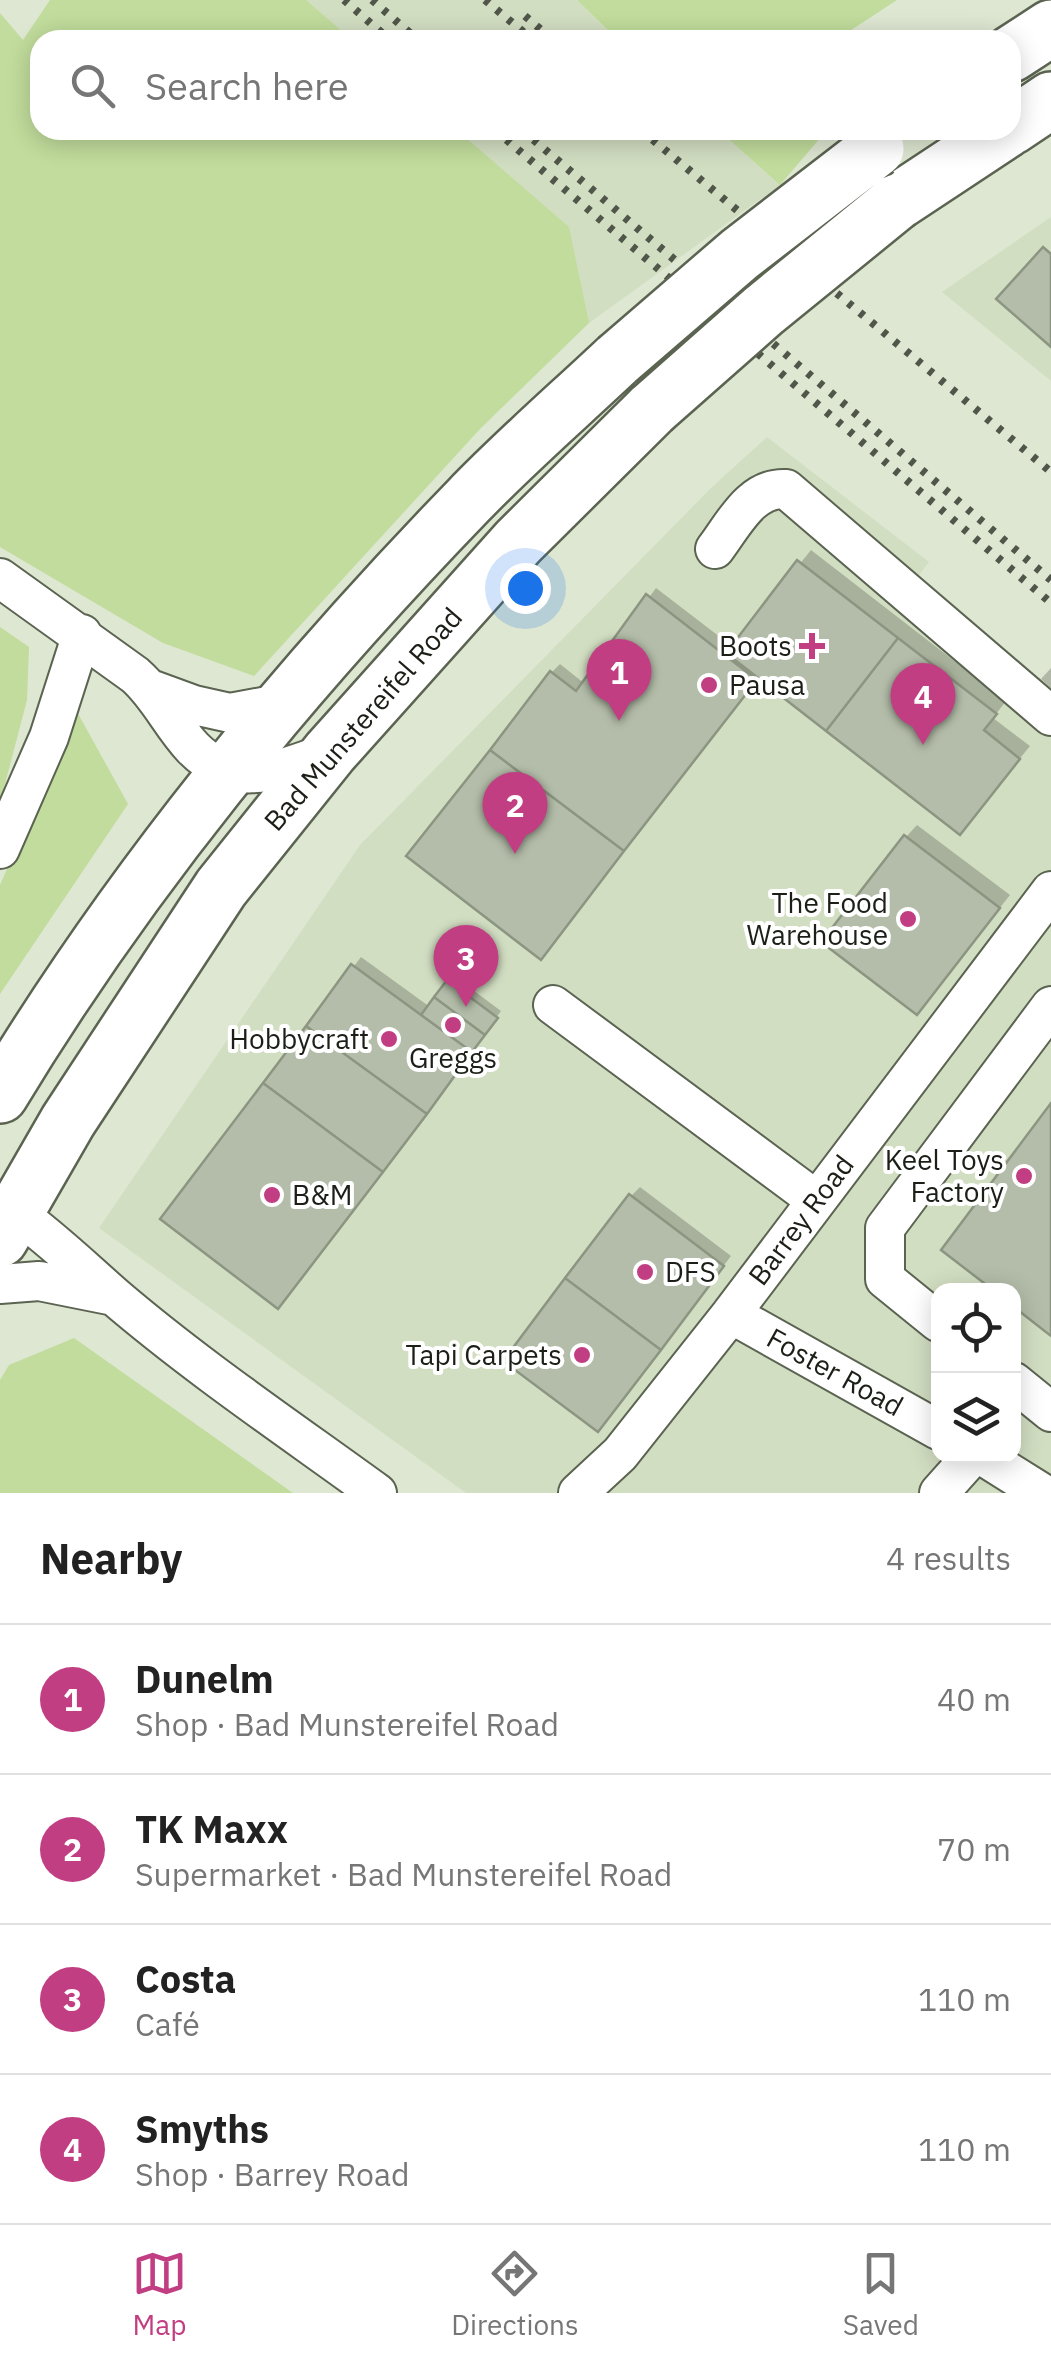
<!DOCTYPE html>
<html lang="en">
<head>
<meta charset="utf-8">
<style>
  body { margin:0; font-family:"IBM Plex Sans",sans-serif; background:#f2f2f2; color:#222 }
  .controls { position:absolute; right:30px; bottom:30px; display:grid; overflow:hidden; border-radius:20px; box-shadow:0 5px 25px #0003 }
  .controls button { width:90px; height:90px; display:grid; place-items:center; padding:0; border:0; border-bottom:2px solid #e0e0e0; background:#fff; color:#222; font:50px sans-serif }
  .you { position:absolute; left:525px; top:588px; width:35px; height:35px; margin:-25px; border:8px solid #fff; border-radius:50%; background:#1a73e8; box-shadow:0 0 0 15px #1a73e833 }
  .badge { display:grid; place-items:center; width:65px; height:65px; border-radius:50%; background:#c23e82; color:#fff; font-size:32px; font-weight:700 }
  .pin { position:absolute; translate:-50% -82px; filter:drop-shadow(0 2px 5px #0008) }
  .pin::after { content:''; position:absolute; top:52px; width:35px; height:30px; background:inherit; clip-path:polygon(0 0,100% 0,50% 100%) }
  .list { margin:0; padding:0; list-style:none }
  h2 { display:flex; justify-content:space-between; align-items:center; height:130px; margin:0; padding:0 40px; font-size:42px }
  h2 small { font-size:32px; font-weight:400; color:#767676 }
  .list li { display:grid; grid-template-columns:65px 1fr auto; gap:30px; align-items:center; box-sizing:border-box; height:150px; padding:0 40px; border-top:2px solid #e0e0e0 }
  .list b { display:block; font-size:38px; white-space:nowrap }
  .list p { margin:0; font-size:32px; white-space:nowrap; color:#767676 }
  .list em { font-size:32px; font-style:normal; color:#767676 }
  .icon { flex:none; width:55px; height:55px; fill:none; stroke:currentColor; stroke-width:2; stroke-linecap:round; stroke-linejoin:round }
  .map { position:relative; flex:none; width:1051px; height:1493px; overflow:hidden }
  .search { position:absolute; background:#fff; box-shadow:0 5px 25px #0003; left:30px; right:30px; top:30px; height:110px; display:flex; align-items:center; gap:25px; box-sizing:border-box; padding:0 35px; border-radius:30px; color:#767676; font-size:38px }
  .sheet { height:730px; background:#fff }
  nav { display:flex; justify-content:space-around; align-items:center; box-sizing:border-box; height:140px; border-top:2px solid #e0e0e0; background:#fff; font-size:28px; color:#767676 }
  nav a { display:grid; justify-items:center; gap:5px }
  nav .on { color:#c23e82 }
  .map>svg:first-child { display:block }
  .built { fill:#d2dec2; fill-rule:evenodd }
  .green { fill:#c1dc9c }
  .shadow { fill:#0003 }
  .building { fill:#b4bda9; stroke:#8c9581; stroke-width:2.5 }
  .lines { fill:none; stroke-linecap:round; stroke-linejoin:round }
  .minor-casing { stroke:#5b6351; stroke-width:42 }
  .highway-casing { stroke:#5b6351; stroke-width:60 }
  .minor { stroke:#fff; stroke-width:38 }
  .highway { stroke:#fff; stroke-width:55 }
  .rail { stroke:#51564a; stroke-width:8; stroke-dasharray:5 10; stroke-linecap:butt }
  .highway-bridge-casing { stroke:#5b6351; stroke-width:60; stroke-linecap:butt }
  .highway-bridge { stroke:#fff; stroke-width:55 }
  .poi-dot { fill:#c23e82; stroke:#fff; stroke-width:4 }
  .labels { text-anchor:middle; stroke-width:8; stroke-linejoin:round; paint-order:stroke }
  .poi-label { font-size:28px; fill:#1c1f17; stroke:#fff; text-anchor:end }
  .street-label { font-size:28px; fill:#1c1f17; stroke:#fff }
</style>
</head>
<body>
<div class="map">
<svg width="1051" height="1493" viewBox="0 0 1051 1493">
  <rect width="100%" height="100%" fill="#dee7d2"/>
  <path class="built" d="M207,0H577L617,40H249Z
    M343,130H717L780,185L589,323L484,265Z
    M1051,217V381L942,292Z
    M767,437L929,562L912,584L1051,698V1493H466L99,1228L360,845L711,488ZM938,1290H1014V1456H938Z"/>
  <path class="green" d="M50,0H306L352,40H40V130H457L569,227L589,323L480,429L254,676L163,643L0,547V13L23,40Z
    M577,0H897L836,40H618Z
    M718,130H827L780,185Z
    M0,627L29,647L27,700L0,803Z
    M76,710L128,804L0,994V885Z
    M74,1338L293,1493H0V1380L9,1365Z"/>
  <path class="shadow" d="M811,550L1006,701L993,718L1030,746L960,832L759,676L541,957L552,672L560,664L585,684L656,588L733,647Z
    M1051,668V688L1041,679Z
    M917,825L1010,895L917,1012L906,837Z
    M361,957L430,1007L454,976L501,1011L491,1025L163,1218Z
    M640,1187L731,1256L606,1421L631,1196Z"/>
  <path class="building" d="M1043,247L1051,254V347L996,299Z
    M797,560L898,638L826,731L726,653Z
    M646,594L757,680L624,851L490,750L550,671L576,691Z
    M898,638L997,714L984,730L1020,759L960,835L826,731Z
    M490,750L624,851L541,960L406,856Z
    M904,835L1000,908L917,1015L821,942Z
    M351,964L472,1052L427,1114L306,1026Z
    M447,980L498,1018L485,1035L434,997Z
    M434,997L485,1035L472,1052L421,1015Z
    M306,1026L427,1114L383,1172L263,1083Z
    M263,1083L383,1172L278,1309L160,1219Z
    M1051,1103V1336L1014,1307V1290H993L941,1250Z
    M629,1194L724,1266L661,1350L565,1278Z
    M565,1278L661,1350L598,1432L503,1361Z"/>
  <g class="lines">
    <defs>
      <path id="minor" d="M715,549C734,524 751,487 786,489L1051,716
        M0,578L135,675C159,696 171,725 193,748C236,792 280,769 330,752
        M153,690L194,705L230,713L284,703
        M0,849L49,737L82,634
        M553,1005L816,1200
        M0,1214L15,1212C51,1238 81,1267 114,1296C197,1367 289,1429 377,1493
        M0,1284L39,1281L114,1296
        M731,1314L938,1430
        M938,1322L885,1279V1228L1051,1006
        M1014,1382L1051,1412
        M983,1456L1042,1493
        M578,1493L620,1454L731,1314L1051,891
        M939,1493L972,1456"/>
      <path id="highway" d="M1011,54L1051,28
        M1011,127L1051,100
        M897,202L1006,130
        M0,1095C131,878 292,683 468,501C515,452 567,407 617,360
        M0,1239L68,1121L221,888L330,752L518,542L652,409"/>
    </defs>
    <use href="#minor" class="minor-casing"/>
    <use href="#highway" class="highway-casing"/>
    <use href="#minor" class="minor"/>
    <use href="#highway" class="highway"/>
    <path class="rail" d="M344,0L390,40
      M372,0L418,40
      M485,0L533,40
      M525,16L553,40
      M495,130L1051,603
      M522,130L1051,580
      M641,130L1051,472"/>
    <defs>
      <path id="highway-bridge" d="M617,360L740,254L876,149
        M652,409L763,311L897,202"/>
    </defs>
    <use href="#highway-bridge" class="highway-bridge-casing"/>
    <use href="#highway-bridge" class="highway-bridge"/>
  </g>
  <g class="poi-dot">
    <path d="M807 631h10v10h10v10h-10v10h-10v-10h-10v-10h10z"/>
    <circle cx="709" cy="685" r="10"/>
    <circle cx="908" cy="919" r="10"/>
    <circle cx="453" cy="1025" r="10"/>
    <circle cx="389" cy="1039" r="10"/>
    <circle cx="1024" cy="1176" r="10"/>
    <circle cx="272" cy="1195" r="10"/>
    <circle cx="645" cy="1272" r="10"/>
    <circle cx="582" cy="1355" r="10"/>
  </g>
  <g class="labels">
    <g class="poi-label">
      <text x="792" y="656">Boots</text>
      <text x="729" y="695" text-anchor="start">Pausa</text>
      <text x="888" y="913">The Food<tspan x="888" dy="32">Warehouse</tspan></text>
      <text x="369" y="1049">Hobbycraft</text>
      <text x="453" y="1068" text-anchor="middle">Greggs</text>
      <text x="1004" y="1170">Keel Toys<tspan x="1004" dy="32">Factory</tspan></text>
      <text x="292" y="1205" text-anchor="start">B&amp;M</text>
      <text x="665" y="1282" text-anchor="start">DFS</text>
      <text x="562" y="1365">Tapi Carpets</text>
    </g>
    <g class="street-label">
      <text transform="translate(363 719) rotate(-49)" y="10">Bad Munstereifel Road</text>
      <text transform="translate(801 1220) rotate(-53)" y="10">Barrey Road</text>
      <text transform="translate(835 1372) rotate(29)" y="10">Foster Road</text>
    </g>
  </g>
</svg>
<div class="controls">
<button><svg class="icon" aria-label="locate" viewBox="0 0 24 24"><circle cx="12" cy="12" r="6"/><path d="M12 2v4M12 18v4M2 12h4M18 12h4"/></svg></button>
<button><svg class="icon" aria-label="layers" viewBox="0 0 24 24"><path d="M12 4l9 5-9 5-9-5zM3 14l9 5 9-5"/></svg></button>
</div>
<div class="you"></div>
<div class="pin badge" style="left:619px;top:721px">1</div>
<div class="pin badge" style="left:515px;top:854px">2</div>
<div class="pin badge" style="left:466px;top:1007px">3</div>
<div class="pin badge" style="left:923px;top:745px">4</div>
<div class="search"><svg class="icon" aria-label="search" viewBox="0 0 24 24"><circle cx="10" cy="10" r="6"/><path d="M15 15l6 6"/></svg>Search here</div>
</div>
<section class="sheet">
<h2>Nearby<small>4 results</small></h2>
<ul class="list">
<li><span class="badge">1</span><div><b>Dunelm</b><p>Shop · Bad Munstereifel Road</p></div><em>40 m</em></li>
<li><span class="badge">2</span><div><b>TK Maxx</b><p>Supermarket · Bad Munstereifel Road</p></div><em>70 m</em></li>
<li><span class="badge">3</span><div><b>Costa</b><p>Café</p></div><em>110 m</em></li>
<li><span class="badge">4</span><div><b>Smyths</b><p>Shop · Barrey Road</p></div><em>110 m</em></li>
</ul>
</section>
<nav>
<a class="on"><svg class="icon" aria-label="map" viewBox="0 0 24 24"><path d="M3 6l6-2 6 2 6-2v14l-6 2-6-2-6 2zM9 4v14M15 6v14"/></svg>Map</a>
<a><svg class="icon" aria-label="directions" viewBox="0 0 24 24"><path d="M12 3l9 9-9 9-9-9zM9 14v-3h6M13 9l2 2-2 2"/></svg>Directions</a>
<a><svg class="icon" aria-label="saved" viewBox="0 0 24 24"><path d="M7 4h10v16l-5-4-5 4z"/></svg>Saved</a>
</nav>
</body>
</html>
